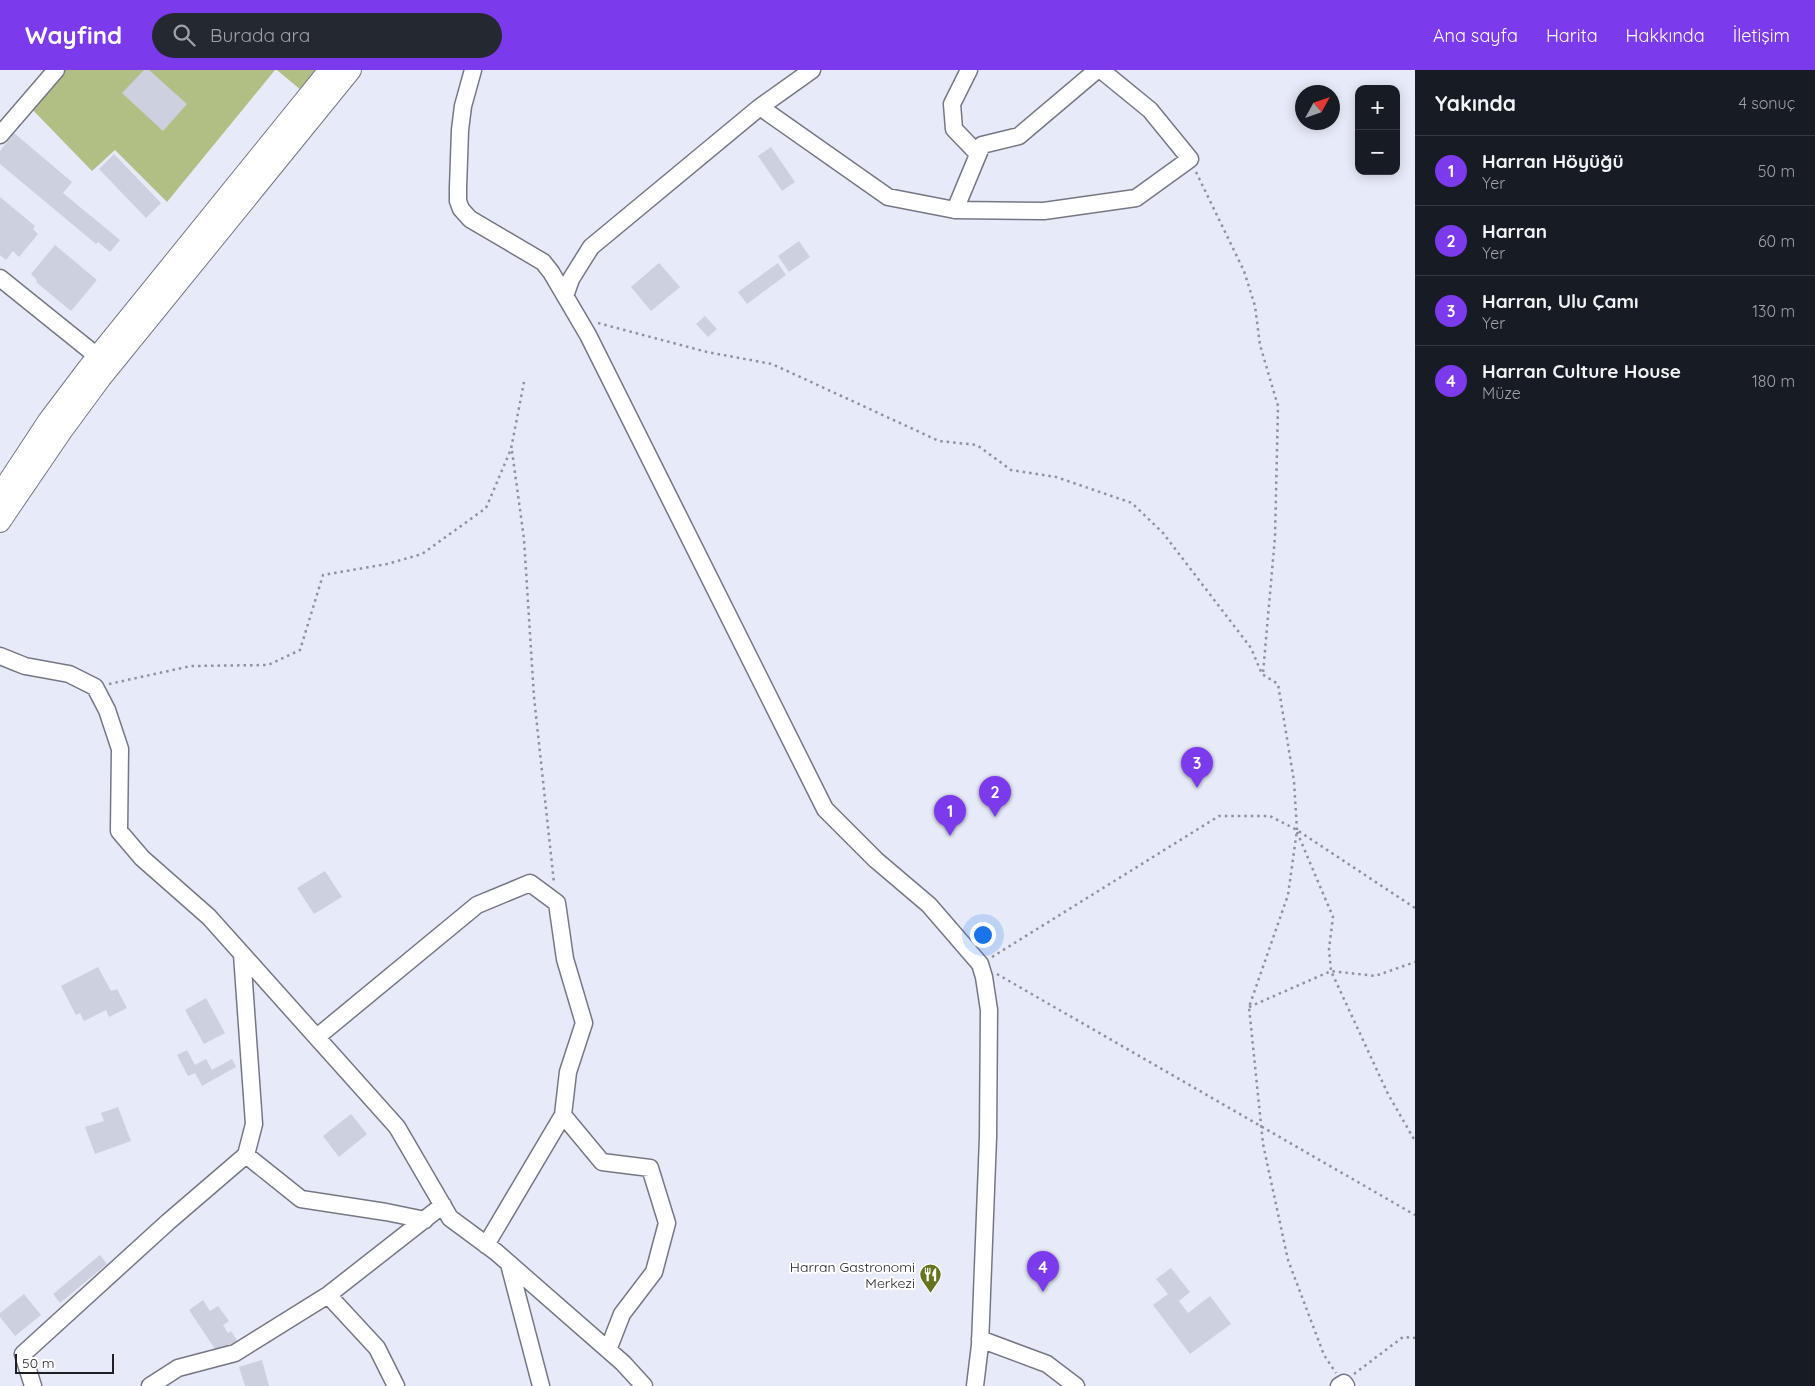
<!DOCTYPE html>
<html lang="tr">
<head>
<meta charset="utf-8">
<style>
  body { margin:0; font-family:Quicksand,sans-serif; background:#242831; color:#f1f3f6 }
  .controls { position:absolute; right:15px; top:15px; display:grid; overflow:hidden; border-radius:10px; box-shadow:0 2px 12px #0003 }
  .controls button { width:45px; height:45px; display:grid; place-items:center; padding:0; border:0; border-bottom:1px solid #363941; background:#171b24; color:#f1f3f6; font:25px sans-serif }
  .compass { position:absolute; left:1295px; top:15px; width:45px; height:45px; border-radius:50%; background:#171b24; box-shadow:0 2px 12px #0003; rotate:50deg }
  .scale { position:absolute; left:15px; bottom:12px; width:99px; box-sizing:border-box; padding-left:5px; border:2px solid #1f2025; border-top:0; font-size:14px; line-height:18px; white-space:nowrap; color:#1f2025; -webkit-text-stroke:4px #fff; paint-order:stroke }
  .you { position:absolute; left:982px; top:864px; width:18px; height:18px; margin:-12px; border:4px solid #fff; border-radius:50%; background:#1a73e8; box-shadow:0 0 0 8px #1a73e833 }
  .badge { display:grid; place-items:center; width:32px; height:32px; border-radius:50%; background:#7c3aed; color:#fff; font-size:16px; font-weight:700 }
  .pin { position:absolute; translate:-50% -41px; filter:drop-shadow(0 1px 2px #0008) }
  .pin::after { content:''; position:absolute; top:26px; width:18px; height:15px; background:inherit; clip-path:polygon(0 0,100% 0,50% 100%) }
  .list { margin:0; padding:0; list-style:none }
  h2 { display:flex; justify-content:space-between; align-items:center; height:65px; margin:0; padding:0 20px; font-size:21px }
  h2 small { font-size:16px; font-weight:400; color:#9ea1a6 }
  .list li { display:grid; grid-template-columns:32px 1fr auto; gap:15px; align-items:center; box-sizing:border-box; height:70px; padding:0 20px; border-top:1px solid #363941 }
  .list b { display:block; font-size:19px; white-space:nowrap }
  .list p { margin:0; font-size:16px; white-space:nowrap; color:#9ea1a6 }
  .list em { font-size:16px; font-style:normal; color:#9ea1a6 }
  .icon { flex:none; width:28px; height:28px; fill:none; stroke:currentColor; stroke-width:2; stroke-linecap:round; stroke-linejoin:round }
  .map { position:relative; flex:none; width:1415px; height:1316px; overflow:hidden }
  header { display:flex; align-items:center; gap:30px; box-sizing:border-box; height:70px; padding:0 25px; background:#7c3aed; color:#fff }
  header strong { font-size:24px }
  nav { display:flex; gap:28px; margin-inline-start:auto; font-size:18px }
  .search { width:350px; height:45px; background:#242831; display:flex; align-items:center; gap:12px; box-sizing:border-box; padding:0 18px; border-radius:28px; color:#9ea1a6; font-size:19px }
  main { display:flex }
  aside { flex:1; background:#171b24 }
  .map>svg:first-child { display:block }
  .green { fill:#b1bf85 }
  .building { fill:#cdd0de }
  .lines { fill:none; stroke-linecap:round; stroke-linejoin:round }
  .minor-casing { stroke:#757884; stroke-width:19 }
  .major-casing { stroke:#757884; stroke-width:22 }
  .path { stroke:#8f929c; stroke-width:2.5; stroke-dasharray:2.5 4; stroke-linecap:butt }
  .minor { stroke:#fff; stroke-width:16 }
  .major { stroke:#fff; stroke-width:20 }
  .labels { text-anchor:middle; stroke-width:4; stroke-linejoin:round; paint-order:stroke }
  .poi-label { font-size:14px; fill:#1f2025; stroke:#fff; text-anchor:end }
</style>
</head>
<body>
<header>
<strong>Wayfind</strong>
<div class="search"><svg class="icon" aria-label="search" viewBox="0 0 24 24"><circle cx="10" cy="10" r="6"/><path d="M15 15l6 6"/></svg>Burada ara</div>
<nav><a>Ana sayfa</a><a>Harita</a><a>Hakkında</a><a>İletişim</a></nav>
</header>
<main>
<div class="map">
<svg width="1415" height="1316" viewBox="0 0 1415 1316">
  <rect width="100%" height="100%" fill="#e7eaf8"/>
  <path class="green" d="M56,0H275L167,132L115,80L92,101L27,34Z
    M277,0H329L308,26Z"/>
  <path class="building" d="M144,0H149L187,34L163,61L122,23Z
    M14,63L72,112L63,123L120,170L110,182L98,172L96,174L0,94V81Z
    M771,77L795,112L782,121L758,86Z
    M114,84L161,133L146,148L99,99Z
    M0,127L35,156L33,159L38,164L19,187L13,181L6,190L0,185Z
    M799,171L810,187L789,202L778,186Z
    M55,175L97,210L71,241L36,212L37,210L31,204Z
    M659,193L680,217L651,241L631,217Z
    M778,193L786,205L747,234L738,222Z
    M705,246L717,259L708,267L696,254Z
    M325,801L342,827L314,844L297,818Z
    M98,897L111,921L117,919L127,938L109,947L106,940L84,951L80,943L76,945L61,916Z
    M206,928L225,963L204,974L185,940Z
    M187,980L195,995L206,989L212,1000L232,989L236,997L202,1016L195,1003L188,1006L177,985Z
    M118,1037L131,1071L95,1084L85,1057L104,1051L101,1043Z
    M351,1044L367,1064L339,1087L323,1066Z
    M100,1185L107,1194L60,1233L53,1224Z
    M1171,1198L1190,1222L1179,1231L1188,1243L1210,1226L1231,1254L1190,1284L1153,1235L1168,1224L1156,1209Z
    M24,1224L41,1245L15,1266L0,1247V1243Z
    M203,1230L210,1241L218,1236L229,1251L223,1255L228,1263L231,1261L238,1272L219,1285L189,1240Z
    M262,1290L269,1316H245L239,1297Z"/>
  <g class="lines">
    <defs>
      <path id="minor" d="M473,0L463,36L460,60L458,118V131L461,139L470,149L543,192L551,202L588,265L825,739L876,790L929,835L980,894L984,907L989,940L988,1067L980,1275L975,1316
        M969,0L952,34L954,59L978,84
        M760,37L812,0
        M0,65L56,0
        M955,140L982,75L1019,66L1097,0
        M0,208L97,286
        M565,226L571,209L591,177L760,37L888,127L955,140L1044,141L1136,128L1190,89L1150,40L1101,0
        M0,586L25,596L69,604L95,617L107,640L120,679L119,761L142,788L209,847L397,1057L450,1148L496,1182L623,1293L644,1316
        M317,967L477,835L530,813L557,833L565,889L584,953L568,1002L563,1045L602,1092L650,1098L667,1153L654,1202L622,1244L608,1280
        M246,1085L301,1129L386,1142L425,1150
        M486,1175L563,1045
        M509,1194L541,1316
        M328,1225L377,1278L396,1316
        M980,1269L1047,1294L1076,1316
        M33,1316L23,1284L168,1152L246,1085L254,1054L242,884
        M150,1316L178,1298L235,1283L328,1225L443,1135
        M1339,1316L1344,1313L1346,1316"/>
      <path id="major" d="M0,424L48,351L88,298L329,0
        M0,452L62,361L101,308L351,0"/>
    </defs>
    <use href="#minor" class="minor-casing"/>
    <use href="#major" class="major-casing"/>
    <path class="path" d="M1196,102L1244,201L1255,236L1260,275L1278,336L1275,467L1263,603
      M598,253L707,282L772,294L939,371L977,375L1011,400L1056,407L1132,433L1163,463L1251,578L1262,604L1278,614L1294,711L1297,760L1288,825L1249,937L1263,1074L1288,1190L1324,1285L1336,1303
      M512,381L524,469L534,627L554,813
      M109,614L191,596L268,595L300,580L323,505L387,494L422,484L486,438L511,379L524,312
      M1297,762L1333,847L1329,879L1331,901L1388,1024L1415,1071
      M992,887L1219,746H1270L1297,760L1415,838
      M997,904L1415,1145
      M1249,937L1331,901L1375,906L1415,892
      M1354,1304L1403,1267L1415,1268"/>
    <use href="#minor" class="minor"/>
    <use href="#major" class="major"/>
  </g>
  <defs>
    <symbol id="restaurant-pin" viewBox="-11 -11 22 30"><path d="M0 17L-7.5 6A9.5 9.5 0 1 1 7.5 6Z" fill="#657420" stroke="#fff"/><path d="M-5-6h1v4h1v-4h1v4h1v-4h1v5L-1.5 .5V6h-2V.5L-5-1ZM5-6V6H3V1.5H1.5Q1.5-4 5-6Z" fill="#fff"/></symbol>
  </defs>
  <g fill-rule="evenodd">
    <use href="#restaurant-pin" x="918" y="1192" width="25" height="34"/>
  </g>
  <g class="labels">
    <g class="poi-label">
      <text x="915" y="1202">Harran Gastronomi<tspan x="915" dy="16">Merkezi</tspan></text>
    </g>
  </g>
</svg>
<div class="controls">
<button>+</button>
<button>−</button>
</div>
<svg class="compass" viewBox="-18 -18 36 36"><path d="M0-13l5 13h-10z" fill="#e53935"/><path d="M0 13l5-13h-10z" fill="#9ea1a6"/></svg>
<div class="scale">50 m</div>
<div class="you"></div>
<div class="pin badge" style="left:950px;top:766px">1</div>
<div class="pin badge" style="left:995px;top:747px">2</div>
<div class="pin badge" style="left:1197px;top:718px">3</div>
<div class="pin badge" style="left:1043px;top:1222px">4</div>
</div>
<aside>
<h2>Yakında<small>4 sonuç</small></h2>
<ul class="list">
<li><span class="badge">1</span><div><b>Harran Höyüğü</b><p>Yer</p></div><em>50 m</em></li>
<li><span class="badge">2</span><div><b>Harran</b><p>Yer</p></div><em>60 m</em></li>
<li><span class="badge">3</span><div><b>Harran, Ulu Çamı</b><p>Yer</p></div><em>130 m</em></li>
<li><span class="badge">4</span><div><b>Harran Culture House</b><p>Müze</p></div><em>180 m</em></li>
</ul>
</aside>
</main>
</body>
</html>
